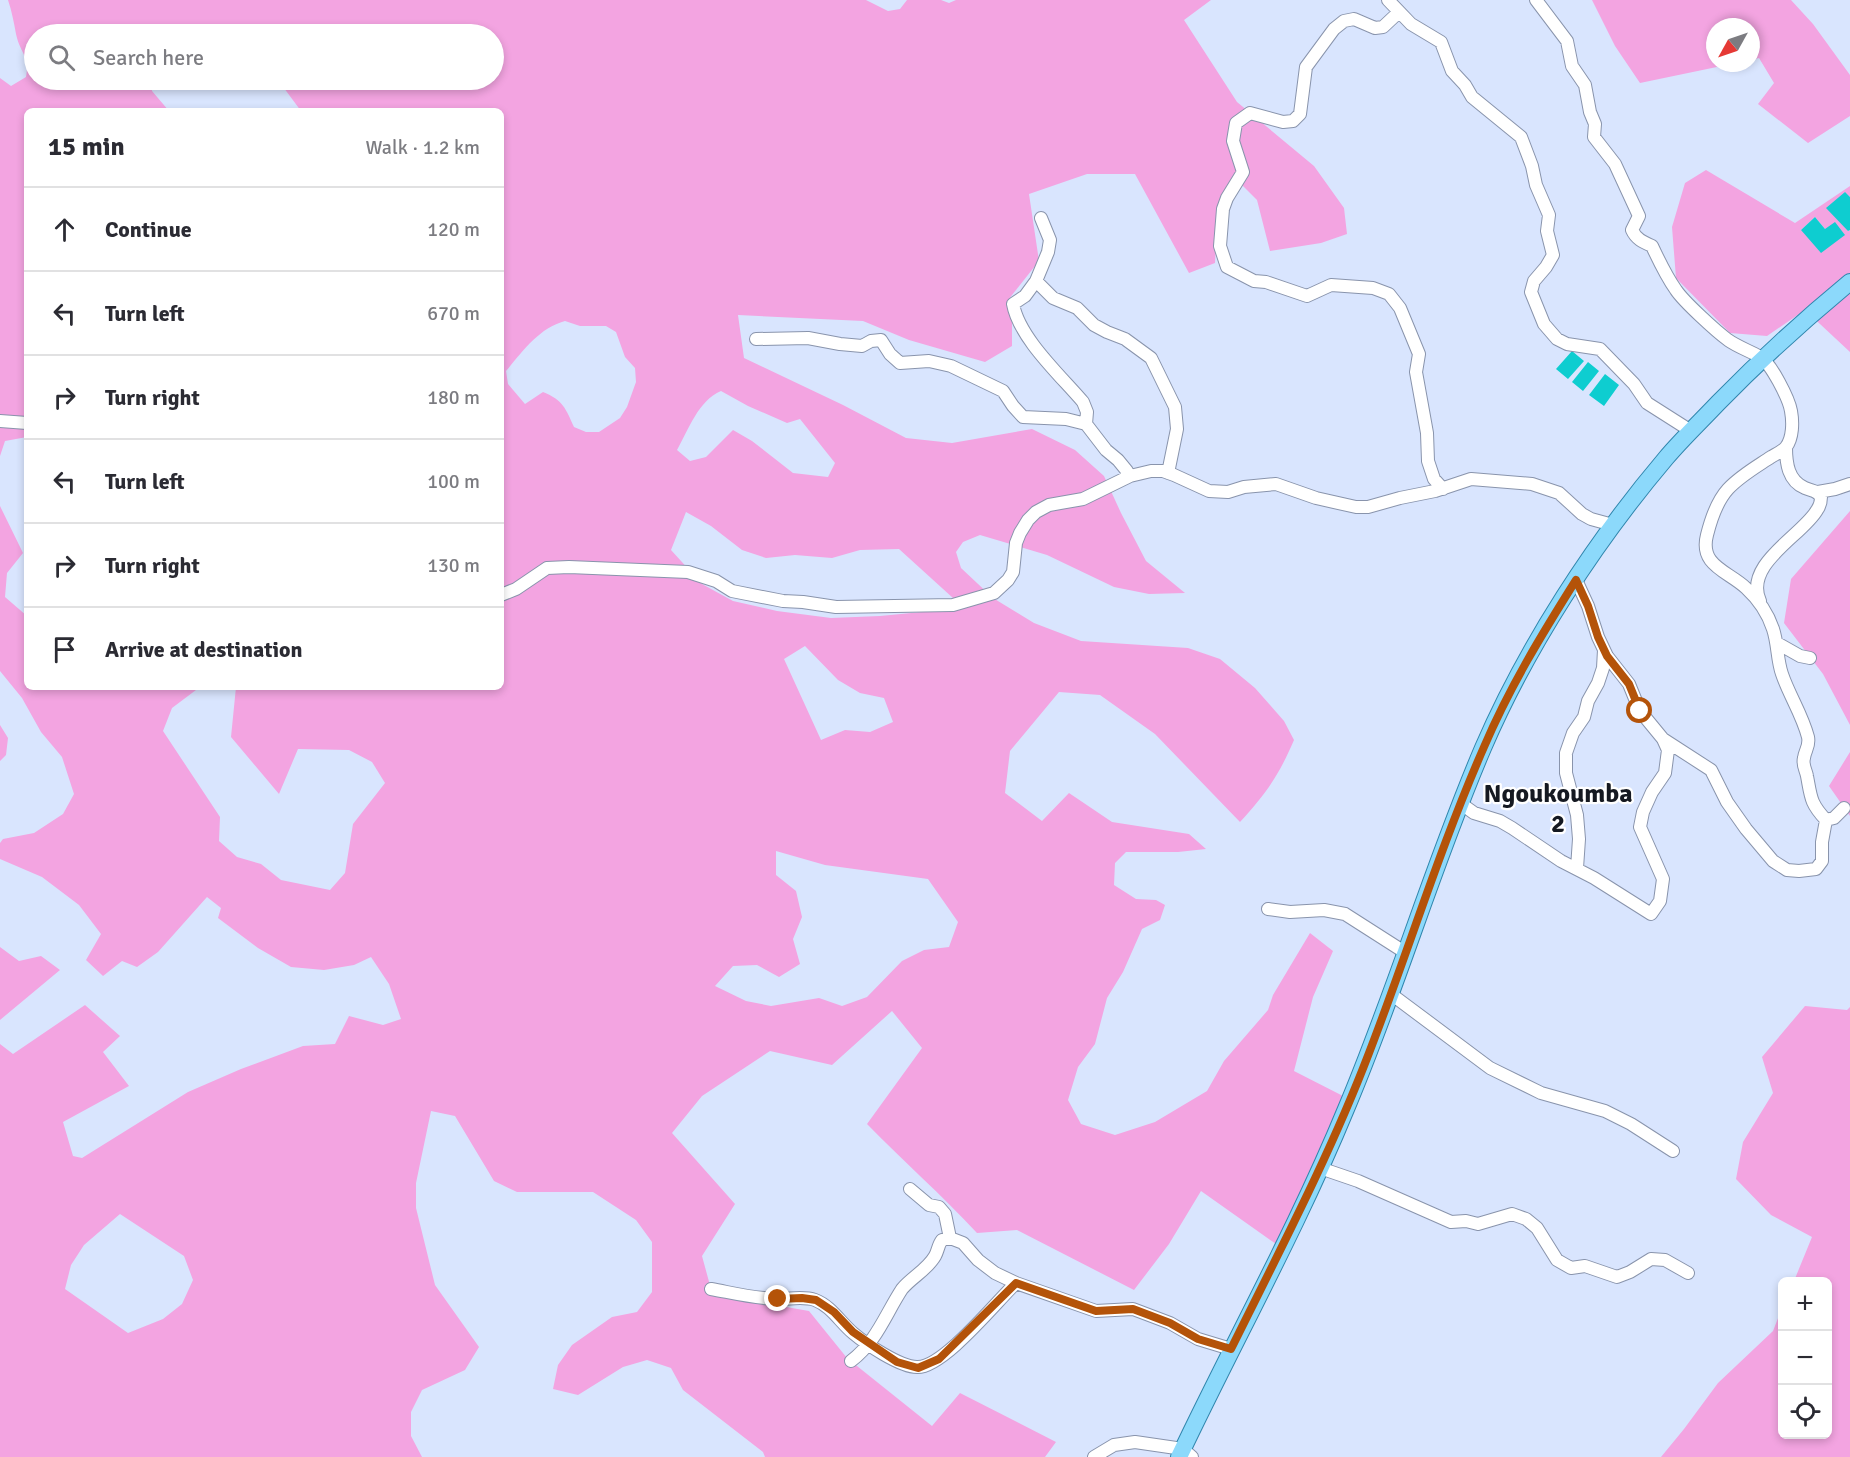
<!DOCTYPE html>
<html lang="en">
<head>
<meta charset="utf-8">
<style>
  body { margin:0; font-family:Signika,sans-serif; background:#f7f7f7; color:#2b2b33 }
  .controls { position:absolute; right:18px; bottom:18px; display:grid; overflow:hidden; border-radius:9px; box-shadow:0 3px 9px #0003 }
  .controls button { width:54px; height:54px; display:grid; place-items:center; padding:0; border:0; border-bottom:2px solid #e1e1e2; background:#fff; color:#2b2b33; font:30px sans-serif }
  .compass { position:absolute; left:1706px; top:18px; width:54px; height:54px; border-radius:50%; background:#fff; box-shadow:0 3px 9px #0003; rotate:230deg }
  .stop { position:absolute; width:18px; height:18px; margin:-14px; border:4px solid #b45309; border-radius:50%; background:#fff }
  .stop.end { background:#b45309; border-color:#fff; box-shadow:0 2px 6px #0008 }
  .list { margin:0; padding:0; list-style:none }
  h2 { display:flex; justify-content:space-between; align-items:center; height:78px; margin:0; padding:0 24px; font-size:26px }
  h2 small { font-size:20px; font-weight:400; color:#7c7c81 }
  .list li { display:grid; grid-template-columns:39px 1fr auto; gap:18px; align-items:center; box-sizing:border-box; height:84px; padding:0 24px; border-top:2px solid #e1e1e2 }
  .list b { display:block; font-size:22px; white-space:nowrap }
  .list em { font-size:20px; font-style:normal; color:#7c7c81 }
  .icon { flex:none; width:33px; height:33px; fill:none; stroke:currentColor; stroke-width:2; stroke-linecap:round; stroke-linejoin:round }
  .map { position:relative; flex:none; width:1850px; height:1457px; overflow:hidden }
  .search { position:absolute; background:#fff; box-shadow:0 3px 9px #0003; left:24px; top:24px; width:480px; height:66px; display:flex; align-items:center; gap:15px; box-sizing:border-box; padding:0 21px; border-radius:33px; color:#7c7c81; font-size:22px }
  .panel { position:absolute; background:#fff; box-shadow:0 3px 9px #0003; left:24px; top:108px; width:480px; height:582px; border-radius:9px }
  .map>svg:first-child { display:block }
  .green { fill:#f3a4e1; fill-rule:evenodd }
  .water { fill:#0ecdd0 }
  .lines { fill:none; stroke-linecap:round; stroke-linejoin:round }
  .minor-casing { stroke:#8994ac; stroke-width:14 }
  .major-casing { stroke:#3086ad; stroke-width:18 }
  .minor { stroke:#fff; stroke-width:12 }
  .major { stroke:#8cd9fb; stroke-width:16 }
  .route { stroke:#b45309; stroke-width:8 }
  .labels { text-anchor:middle; stroke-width:4.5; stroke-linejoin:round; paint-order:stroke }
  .quarter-label { font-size:26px; font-weight:bold; fill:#151921; stroke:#fff }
</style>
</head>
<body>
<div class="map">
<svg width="1850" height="1457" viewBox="0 0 1850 1457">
  <rect width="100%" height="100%" fill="#d9e5fe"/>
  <path class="green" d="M8,0H866L888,11L900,9L907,0H941L949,3L956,0H1211L1184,20L1237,102L1314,166L1344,208L1347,234L1321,243L1270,251L1257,200L1233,176L1218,206L1215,263L1189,273L1135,174H1087L1029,194L1039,261L1008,300L1012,323V346L985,362L909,340L863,321L738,315L744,358L843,405L906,438L952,443L1032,429L1075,450L1104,476L1121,513L1146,561L1185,593L1149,594L1114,587L1047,555L980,535L963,542L956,552L961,568L993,598L1034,623L1081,641L1188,648L1220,659L1255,688L1284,721L1294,740C1279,775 1266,794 1240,822L1155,734L1100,695L1059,692L1010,751L1005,793L1042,821L1069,793L1112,822L1189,834L1206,849L1178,852H1126L1115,863L1114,885L1136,899L1156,900L1165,905L1160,920L1142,929L1123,972L1107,998L1095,1044L1078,1067L1068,1100L1081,1124L1115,1135L1155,1122L1207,1091L1224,1061L1268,1010L1273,995L1310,933L1333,951L1313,997L1294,1071L1343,1096L1320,1152L1276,1244L1201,1191L1169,1244L1134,1290L1017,1230L977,1233C942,1195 903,1161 867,1124L922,1048L892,1011L832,1065L770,1051L702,1096L672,1133L735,1204L702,1256L711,1289L723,1296L809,1311L847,1358L932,1426L960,1393L1056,1442L1045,1457H765L763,1452L683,1390L671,1368L647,1360L623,1367L578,1395L553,1389L558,1365L572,1345L612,1317L637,1312L652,1292V1242L636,1220L593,1192H517L494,1181L455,1116L431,1111L416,1183V1208L435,1285L479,1347L465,1370L422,1390L411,1412V1436L422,1457H0V1044L13,1054L85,1005L120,1036L103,1052L129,1086L63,1122L73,1156L82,1158L188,1092L241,1069L303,1046L335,1044L349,1016L383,1025L401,1019L389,984L371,957L354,965L324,970L291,967L258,948L218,918L221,908L207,897L158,952L137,967L122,961L103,976L86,960L101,934L79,905L42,877L0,859V843L3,839L34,833L63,814L74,794L62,757L41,732L22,698L0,671V506L23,553L7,573L5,597L27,616V687H200L172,708L163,731L220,817L219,841L237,857L261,864L281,880L330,890L345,873L353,824L385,783L372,762L349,750L298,749L279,794L231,737L236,687H501V111H301L278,80H494V34H34V80H151L152,91L169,111H27V437L5,441L0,456V78L11,86L26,77C30,56 20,53 16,34C14,23 12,12 8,0ZM565,321L580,326H606L616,332L625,357L635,368L636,382L627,407L620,418L599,432H586L574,427C566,409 563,400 543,392L525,404L508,384L506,371C523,351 539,328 565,321ZM721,391L748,406L787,423L800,419L835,463L828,477L793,473L752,441L733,430L706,457L690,461L677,450C689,429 698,401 721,391ZM686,512L711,526L742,550L766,558L795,555L832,558L860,550L899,549L964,608L880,616L831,618L777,611L733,601L702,584L671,550ZM805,646L838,680L860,693L884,698L893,722L870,732L845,730L821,740L784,659ZM776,851L825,865L928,879L958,922L949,947L924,950L902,961L867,997L842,1006L819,998L771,1006L746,1001L715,986L733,966L757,965L779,977L800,964L793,939L802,917L796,891L776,875ZM120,1214L184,1256L193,1280L182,1304L163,1319L128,1333L65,1289L71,1265L84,1245Z
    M1592,0H1791L1813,24L1850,75V116L1808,143L1758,104L1774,83L1759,58L1751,60V27H1715V63H1736L1640,83L1615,46Z
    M1706,170L1795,223L1850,186V197L1844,192L1848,231L1850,230V352L1805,310L1767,336L1730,333L1676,278L1672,227L1685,183ZM1815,217L1825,229L1801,230Z
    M1850,511V725L1823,674L1784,623L1791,579Z
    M0,725L8,738L6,755L0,761Z
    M1850,752V816L1829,786Z
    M0,947L19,961L41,956L60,970L0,1020Z
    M1805,1006L1847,1010L1850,1007V1457H1661L1684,1429L1718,1383L1773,1331L1782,1308V1434H1828V1282L1794,1281L1812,1237L1771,1215L1736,1179L1743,1142L1773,1093L1762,1057Z"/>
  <path class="water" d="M1845,192L1850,197V230L1848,231L1826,208Z
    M1815,217L1825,229L1835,222L1845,235L1821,253L1801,230Z
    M1572,351L1584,361L1568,379L1556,369Z
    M1588,362L1599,371L1583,391L1572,382Z
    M1605,374L1619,385L1604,406L1589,395Z"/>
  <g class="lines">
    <defs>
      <path id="minor" d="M1388,0L1411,24L1441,42L1452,71L1465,85L1472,97L1521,137L1532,166L1536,185L1549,215L1547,231L1553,255L1546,267L1534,281L1531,292L1544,324L1557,339L1567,344L1600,349L1634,384L1647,403L1691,431
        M1536,0L1567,41L1572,66L1585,85L1590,112L1595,124L1594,137L1615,164L1639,216L1632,230C1636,239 1643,242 1652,246C1659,261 1666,276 1676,290C1684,302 1716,331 1728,340C1738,347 1750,351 1760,357C1771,363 1789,399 1791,411C1793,422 1793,438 1786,447C1783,451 1776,454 1771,457C1756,467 1740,476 1728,489C1717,501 1711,519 1707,535C1699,566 1728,571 1746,588C1758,599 1768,614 1773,629C1778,644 1777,660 1782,674C1789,695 1802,714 1808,737C1810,746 1805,750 1804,758C1802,765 1806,770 1807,776C1811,797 1810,803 1826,820
        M1399,12L1383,27L1375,28L1354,19L1344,21L1334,29L1306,67L1300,114L1293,121L1283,122L1250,113L1236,123L1233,141L1243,172L1227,198L1223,209L1220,246L1227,267L1254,281L1266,282L1307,296L1331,285L1373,288L1389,294L1400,308L1419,354L1416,372L1427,433L1428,461L1434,479L1443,489
        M1041,218L1050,240L1048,252L1036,281L1025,296L1013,304C1019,338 1061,376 1083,402L1087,412L1086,424
        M1036,281L1053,298L1077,308L1094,325L1107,332L1125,339L1151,358L1175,407L1177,429L1168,473
        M756,339L808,338L840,344L862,346L871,341L881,340L890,354L900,363L929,361L951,366L1003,391L1013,406L1023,417L1066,419L1086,424L1106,450L1118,460L1127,471L1126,478
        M0,421L27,423
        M1818,492L1835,489L1850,484
        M501,595L516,589L547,568L569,567L688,572L716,581L732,591L783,601L803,602L836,607L953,605L994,593L1008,580L1013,572L1016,543L1020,533L1028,520L1036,512L1049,505L1083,499L1130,476L1151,471H1163L1174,475L1209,491L1228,492L1244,487L1276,484L1316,498L1356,507H1368L1400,498L1435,491L1471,479L1532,484L1559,493L1582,514L1591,519L1613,525
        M1760,601C1743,564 1803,535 1817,510C1820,506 1821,501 1821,497C1817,490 1812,491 1805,488C1788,481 1786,463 1786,447
        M1777,643L1800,656L1810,658
        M1663,739L1711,770L1727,802L1746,829L1773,861L1787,870L1799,871L1816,869L1822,861V842L1826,820
        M1460,803L1474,813L1500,821L1512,828L1561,861L1594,878L1651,914L1660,901L1663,879L1640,827L1643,812L1652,792L1665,773L1668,750L1663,739L1640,711L1629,684L1607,656L1598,637L1588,606L1576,580
        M1826,820L1834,818L1844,808
        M1577,868L1579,839L1577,815L1566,773V753L1573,733L1584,717L1588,701L1598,683L1603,668L1604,650
        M1268,909L1290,912L1324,910L1345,914L1406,953
        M1391,994L1490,1068L1541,1093L1605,1111L1631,1124L1673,1151
        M1320,1168L1358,1181L1451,1222L1466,1221L1478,1224L1512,1214L1526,1219L1537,1228L1557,1260L1571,1268L1585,1266L1617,1277L1630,1272L1651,1259L1665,1260L1688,1273
        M910,1189L929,1205L939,1207L945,1214L950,1238
        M711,1289C733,1293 756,1299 779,1299C791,1299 804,1296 815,1300C831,1306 840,1322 853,1333C866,1344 900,1367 917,1367C943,1368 996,1302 1016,1283
        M851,1361C877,1341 885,1315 902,1289C912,1277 927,1270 935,1256C938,1251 938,1245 942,1240L950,1238L963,1243L978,1260L995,1273L1016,1283L1096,1311L1133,1309L1170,1323L1198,1339L1231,1349
        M1094,1457L1114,1445L1135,1442L1183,1449L1192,1457"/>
      <path id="major" d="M1179,1457C1234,1341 1297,1228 1346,1109C1396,991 1432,867 1483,748C1527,646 1594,543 1666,458C1682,439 1701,421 1718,403C1760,360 1804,320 1850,282"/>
    </defs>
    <use href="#minor" class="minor-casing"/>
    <use href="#major" class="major-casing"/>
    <use href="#minor" class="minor"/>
    <use href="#major" class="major"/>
  </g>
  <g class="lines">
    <path class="route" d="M778,1299L802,1298L816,1300L834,1312L853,1332L897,1362L918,1368L939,1359L1016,1283L1096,1311L1133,1309L1170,1323L1198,1339L1231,1349C1279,1252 1330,1155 1369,1053C1408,952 1440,847 1484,747C1509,688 1542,634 1576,580L1588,606L1598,637L1607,656L1629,684L1640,711"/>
  </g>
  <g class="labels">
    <g class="quarter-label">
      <text x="1558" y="802">Ngoukoumba<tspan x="1558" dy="30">2</tspan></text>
    </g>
  </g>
</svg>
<div class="controls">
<button>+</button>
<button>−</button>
<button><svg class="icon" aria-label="locate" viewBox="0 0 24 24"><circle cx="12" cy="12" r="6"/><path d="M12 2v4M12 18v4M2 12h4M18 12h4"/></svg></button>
</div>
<svg class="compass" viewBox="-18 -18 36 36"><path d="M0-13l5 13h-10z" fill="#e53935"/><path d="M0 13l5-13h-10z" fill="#7c7c81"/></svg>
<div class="stop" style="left:1640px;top:711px"></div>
<div class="stop end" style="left:778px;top:1299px"></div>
<div class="search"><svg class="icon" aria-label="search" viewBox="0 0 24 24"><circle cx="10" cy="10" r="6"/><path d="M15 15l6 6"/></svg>Search here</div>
<section class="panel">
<h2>15 min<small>Walk · 1.2 km</small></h2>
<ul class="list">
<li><svg class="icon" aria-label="ahead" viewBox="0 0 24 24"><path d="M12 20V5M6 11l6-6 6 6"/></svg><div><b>Continue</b></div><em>120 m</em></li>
<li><svg class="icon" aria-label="left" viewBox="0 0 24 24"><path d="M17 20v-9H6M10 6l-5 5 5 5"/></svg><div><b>Turn left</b></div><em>670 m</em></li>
<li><svg class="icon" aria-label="right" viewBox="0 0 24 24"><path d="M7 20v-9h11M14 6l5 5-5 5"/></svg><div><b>Turn right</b></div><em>180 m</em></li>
<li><svg class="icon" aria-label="left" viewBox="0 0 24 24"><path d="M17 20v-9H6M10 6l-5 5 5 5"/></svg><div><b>Turn left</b></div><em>100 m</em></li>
<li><svg class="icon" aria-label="right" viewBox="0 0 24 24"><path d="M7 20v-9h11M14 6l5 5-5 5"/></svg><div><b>Turn right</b></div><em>130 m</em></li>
<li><svg class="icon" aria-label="arrive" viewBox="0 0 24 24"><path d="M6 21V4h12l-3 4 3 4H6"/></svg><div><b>Arrive at destination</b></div></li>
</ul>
</section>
</div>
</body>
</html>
